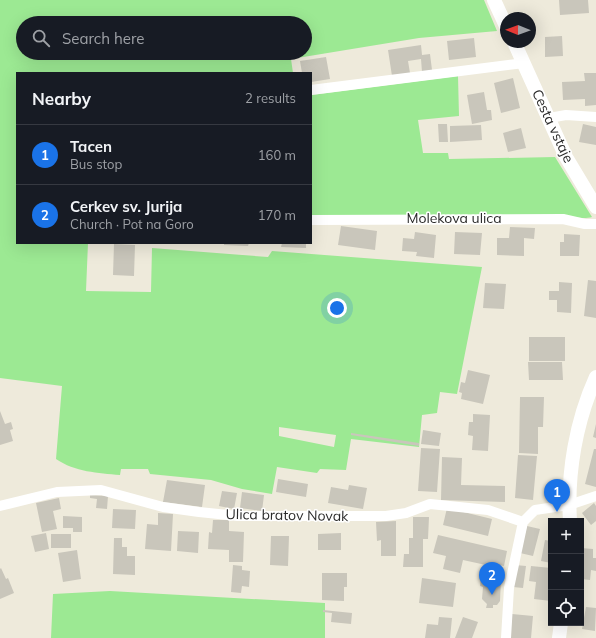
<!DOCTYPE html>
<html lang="en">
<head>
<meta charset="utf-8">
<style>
  body { margin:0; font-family:Mulish,sans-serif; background:#20242c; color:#f1f3f6 }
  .controls { position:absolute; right:12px; bottom:12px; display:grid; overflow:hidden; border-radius:0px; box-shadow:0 4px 16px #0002 }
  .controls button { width:36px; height:36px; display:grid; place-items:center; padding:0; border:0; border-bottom:1px solid #363941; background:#171b24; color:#f1f3f6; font:20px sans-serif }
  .compass { position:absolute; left:500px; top:12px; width:36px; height:36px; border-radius:50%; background:#171b24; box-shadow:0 4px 16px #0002; rotate:271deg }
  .you { position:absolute; left:337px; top:308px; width:14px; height:14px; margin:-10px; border:3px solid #fff; border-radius:50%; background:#1a73e8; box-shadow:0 0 0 6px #1a73e833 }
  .badge { display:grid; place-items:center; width:26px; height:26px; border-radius:50%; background:#1a73e8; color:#fff; font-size:13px; font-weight:700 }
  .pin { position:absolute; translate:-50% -33px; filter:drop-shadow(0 1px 2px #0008) }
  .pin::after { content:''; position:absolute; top:21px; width:14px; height:12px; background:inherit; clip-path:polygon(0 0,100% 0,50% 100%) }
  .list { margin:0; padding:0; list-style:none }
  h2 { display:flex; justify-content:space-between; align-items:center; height:52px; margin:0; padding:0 16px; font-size:17px }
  h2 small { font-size:13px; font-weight:400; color:#9ea1a6 }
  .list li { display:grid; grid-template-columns:26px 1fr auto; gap:12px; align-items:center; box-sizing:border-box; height:60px; padding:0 16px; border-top:1px solid #363941 }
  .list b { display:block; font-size:15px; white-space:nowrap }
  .list p { margin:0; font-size:13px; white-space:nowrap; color:#9ea1a6 }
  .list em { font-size:13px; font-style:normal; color:#9ea1a6 }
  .icon { flex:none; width:22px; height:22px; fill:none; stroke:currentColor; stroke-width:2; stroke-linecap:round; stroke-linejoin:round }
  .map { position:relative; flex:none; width:596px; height:638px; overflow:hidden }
  .search { position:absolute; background:#171b24; box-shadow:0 4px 16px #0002; left:16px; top:16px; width:296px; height:44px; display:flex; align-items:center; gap:10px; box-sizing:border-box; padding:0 14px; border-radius:22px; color:#9ea1a6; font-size:15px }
  .panel { position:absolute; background:#171b24; box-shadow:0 4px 16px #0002; left:16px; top:72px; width:296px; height:172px; border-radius:0px }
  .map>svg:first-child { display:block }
  .green { fill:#9ce993; fill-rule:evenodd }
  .building { fill:#c9c6bb }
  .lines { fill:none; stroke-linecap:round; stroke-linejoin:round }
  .street { stroke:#fff; stroke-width:10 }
  .secondary { stroke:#fff; stroke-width:14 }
  .labels { text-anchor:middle; stroke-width:3; stroke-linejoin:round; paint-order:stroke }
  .street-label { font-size:14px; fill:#2a2a2a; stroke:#fff }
</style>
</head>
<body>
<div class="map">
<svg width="596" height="638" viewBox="0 0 596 638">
  <rect width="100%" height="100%" fill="#eeeadb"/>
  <path class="green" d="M0,0H484L497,31L419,38L291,59L293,73H17V243H88L86,291L151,292L152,248L268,257L272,251L482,267L457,394L440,392L437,413L422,415L419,447L351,439L346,470L320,469L317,473L277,467L272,494L242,489L211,480L150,474L148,469H121L120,475C98,473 75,472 56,459L62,386L0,378ZM23,23H305V53H23ZM279,427L336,435L334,447L279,436Z
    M458,76L459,116L418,120L423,153H448L449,159L555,157L592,217C583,220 553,215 540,215H311V95Z
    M110,591L325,603V638H51L53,594Z"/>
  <path class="building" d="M559,0H588L589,13L560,15Z
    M562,36L563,56L545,57V37Z
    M474,38L476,57L449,60L447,41Z
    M421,45L422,55L430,54L432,70L422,72L421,59L408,61L410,73L392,76L388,50Z
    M326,57L330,79L311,82V73H302L300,61Z
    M584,73H596V105L585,106V99L563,100L562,82L585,81Z
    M513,78L520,108L501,113L494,83Z
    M484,92L487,110H491L492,120L472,124L467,95Z
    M438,124H447L448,142H439Z
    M583,124L596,127V145L579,142Z
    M481,125L482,140L450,142V126Z
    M521,128L526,148L508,152L503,133Z
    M341,226L377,231L375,250L338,245Z
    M510,227L535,228L534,239L524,238V256L497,255V238H509Z
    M415,232L436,235L434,258L416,256L417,252L402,251L403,238L414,239Z
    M455,232L482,233L480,255L454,254Z
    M564,234L580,235L579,256H560V242H564Z
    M224,243H249L248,246L224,245Z
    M282,243H306V248L281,247Z
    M114,244L135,245L134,276L113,275Z
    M588,280L596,281V318L584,316Z
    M559,282L572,283L571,313L557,312V300H549V291H559Z
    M485,283L506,284L504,309L483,308Z
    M529,337H565V361H529Z
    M528,362H562L563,380H529Z
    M468,370L490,375L483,404L461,399L462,393L459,392L461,382L465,383Z
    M520,397H544L543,427H538V454L519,453Z
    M0,411L5,424L11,422L13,429L10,430L13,441L0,445Z
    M473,414L490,415L488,451L472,450L473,436L468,435L469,422H473Z
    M596,424V438L593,437Z
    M423,430L441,433L439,446L421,444Z
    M351,433L419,443V446L351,435Z
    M421,448L440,449L437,492L418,491Z
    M594,449H596V487L585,484Z
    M518,455L537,456L533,500L515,498Z
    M442,457L462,458L461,485L505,486V502L441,500Z
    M278,479L308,484L306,497L276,492Z
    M167,480L205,485L202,507L163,502Z
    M349,485L367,488L363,509L328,503L331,487L348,490Z
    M222,491L237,493L234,509L219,506Z
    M242,492L264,495L262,511L240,508Z
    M90,495L108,496L107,509L96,508L97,499L90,498Z
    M59,498L61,509L53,511L57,529L42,532L36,503Z
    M594,503L596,506V521L591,525L582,513Z
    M447,508L492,519L488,536L443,525Z
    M113,509L136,510L135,529L112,528Z
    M158,513L173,514L171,551L145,549L147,524L158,525Z
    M63,516L82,517V532H73V528H63Z
    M413,517H429L428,539H423V567H403L404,554H409V538H413Z
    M213,520H229V531L244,532L243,562H229V550L208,549L209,532L212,533Z
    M396,521V556H381V540L377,541L376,522Z
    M527,526L540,529L533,556L520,553Z
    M178,531L199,532L198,553L177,551Z
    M46,533L49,549L35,552L31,536Z
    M341,533V550H318V534Z
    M51,534H71V548H51Z
    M438,535L507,551L504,566L495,564V567L463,560L460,573L443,569L446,556L433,553Z
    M271,536H289L288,566L270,565Z
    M114,538H122V547H127V556H135V575L113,574Z
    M545,540L551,541V563L541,561Z
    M581,548L593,549V558H596V571L591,570L590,580L581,579Z
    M77,550L81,579L63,582L58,553Z
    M233,565L242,566V570L250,571L249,587L242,586L241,593L231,592Z
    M515,565L526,566L523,588L513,587Z
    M531,566L551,568V601L534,599L536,582L529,581Z
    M1,568L6,579L8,578L14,593L0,599V569Z
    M322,573H347V587H344V601L322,600Z
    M492,573L498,574L501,579L500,601L497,605H493V608H486L487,604L482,599L483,587L480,586L481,577L488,578Z
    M422,578L456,583L453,607L419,603Z
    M586,607L596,608L595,631L582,629Z
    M323,610L352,613L351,624L331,622L332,613L323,612Z
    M512,614L533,616L531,638H510Z
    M439,617L452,618L450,638H425L427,624L438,625Z
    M463,617L478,622L472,638H455Z"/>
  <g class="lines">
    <path class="street" d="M311,90L524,63
      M549,118L566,115L596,117
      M311,220L563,219L585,224H596
      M0,506L57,492L101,490L163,507L199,512L238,516H386L406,513L430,504L488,510L523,522L535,510L569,505L596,496
      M506,638L509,588L523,522"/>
    <path class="secondary" d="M494,0L506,26
      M514,42L566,157L596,207
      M570,521C567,473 576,421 596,377
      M559,638L561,623"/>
  </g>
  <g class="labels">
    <g class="street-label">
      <text transform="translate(553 126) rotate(65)" y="5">Cesta vstaje</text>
      <text x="454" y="223">Molekova ulica</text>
      <text transform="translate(287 515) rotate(1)" y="5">Ulica bratov Novak</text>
    </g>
  </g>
</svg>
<div class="controls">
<button>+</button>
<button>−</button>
<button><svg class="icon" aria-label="locate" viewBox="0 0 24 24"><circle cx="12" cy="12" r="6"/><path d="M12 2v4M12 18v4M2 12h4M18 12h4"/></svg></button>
</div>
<svg class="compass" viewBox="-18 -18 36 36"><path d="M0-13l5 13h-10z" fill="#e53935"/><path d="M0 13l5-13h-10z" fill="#9ea1a6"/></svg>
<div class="you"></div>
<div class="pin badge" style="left:557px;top:512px">1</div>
<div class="pin badge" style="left:492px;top:595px">2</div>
<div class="search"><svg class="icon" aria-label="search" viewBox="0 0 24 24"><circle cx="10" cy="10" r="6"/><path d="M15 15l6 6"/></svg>Search here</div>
<section class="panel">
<h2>Nearby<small>2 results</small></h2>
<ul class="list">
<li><span class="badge">1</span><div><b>Tacen</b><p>Bus stop</p></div><em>160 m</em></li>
<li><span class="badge">2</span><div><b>Cerkev sv. Jurija</b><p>Church · Pot na Goro</p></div><em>170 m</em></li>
</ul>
</section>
</div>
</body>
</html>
